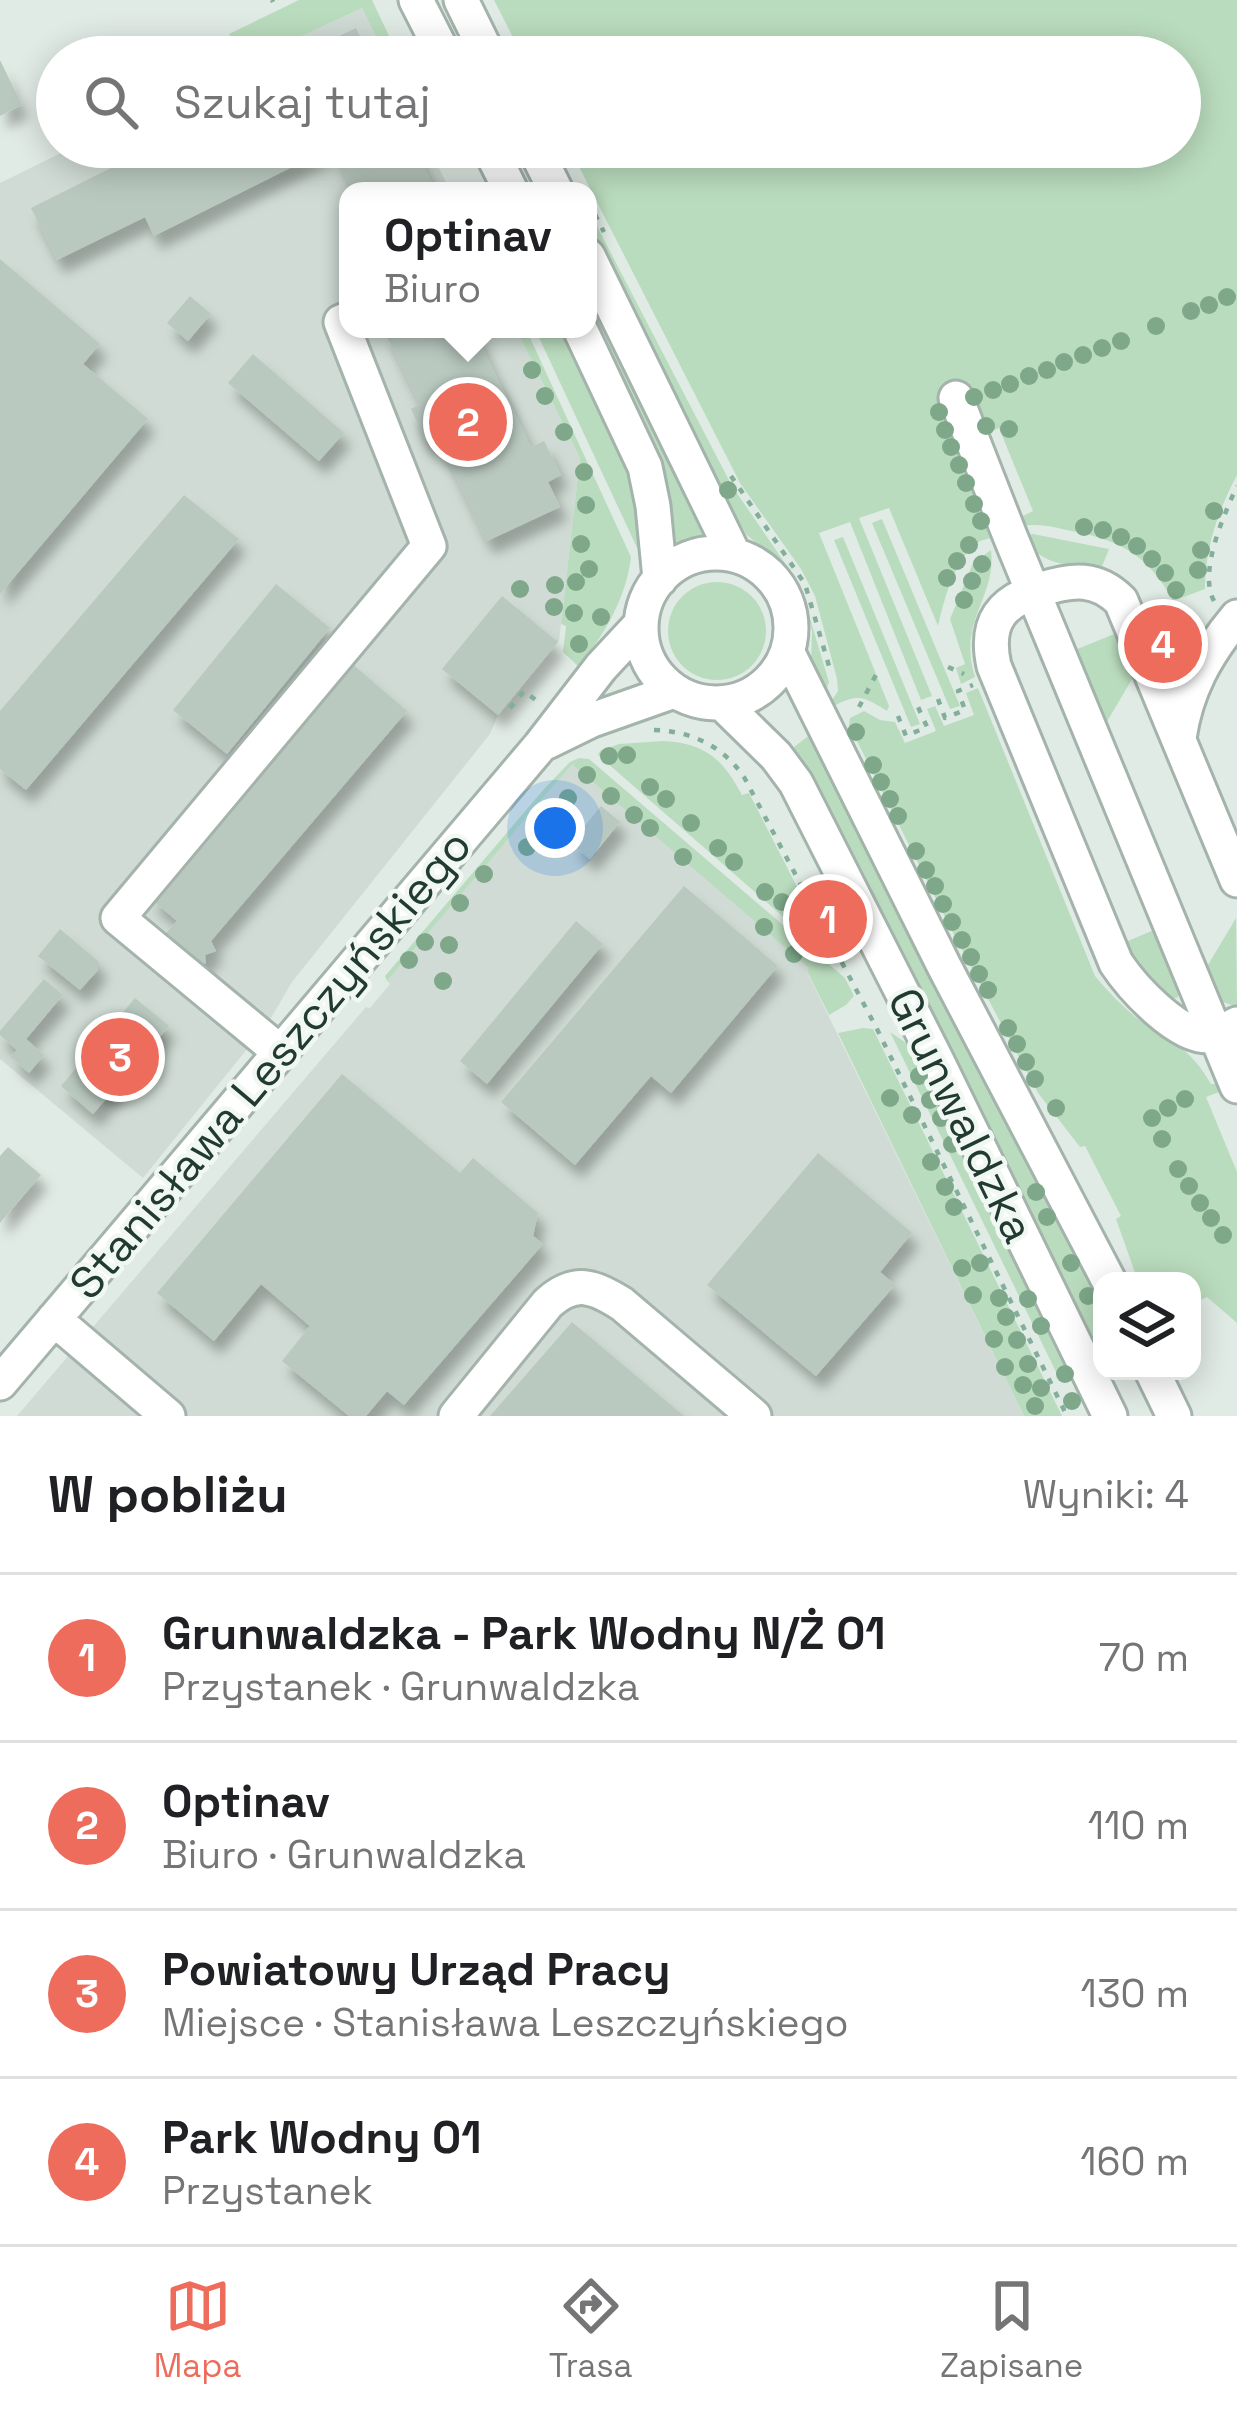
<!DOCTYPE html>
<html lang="pl">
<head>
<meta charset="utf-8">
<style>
  body { margin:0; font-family:"Space Grotesk",sans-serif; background:#f6f6f6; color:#202124 }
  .controls { position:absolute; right:36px; bottom:36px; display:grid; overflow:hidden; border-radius:24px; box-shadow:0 6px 30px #0003 }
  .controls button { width:108px; height:108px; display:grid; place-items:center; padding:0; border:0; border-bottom:3px solid #e0e0e0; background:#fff; color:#202124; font:60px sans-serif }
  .you { position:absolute; left:555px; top:828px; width:42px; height:42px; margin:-30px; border:9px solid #fff; border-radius:50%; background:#1a73e8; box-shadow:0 0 0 18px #1a73e833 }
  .badge { display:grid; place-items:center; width:78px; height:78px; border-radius:50%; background:#ee6c5b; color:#fff; font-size:39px; font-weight:700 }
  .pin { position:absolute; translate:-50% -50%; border:6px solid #fff; box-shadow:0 3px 12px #0006 }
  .popup { position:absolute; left:339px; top:182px; width:258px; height:156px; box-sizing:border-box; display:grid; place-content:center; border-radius:24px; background:#fff; filter:drop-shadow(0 3px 9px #0005); font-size:39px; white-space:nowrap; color:#757577 }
  .popup b { font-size:45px; color:#202124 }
  .popup::after { content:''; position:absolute; left:50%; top:100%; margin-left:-24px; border:24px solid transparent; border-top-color:#fff }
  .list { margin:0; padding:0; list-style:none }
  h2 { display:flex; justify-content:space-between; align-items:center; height:156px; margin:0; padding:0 48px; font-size:51px }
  h2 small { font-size:39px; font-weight:400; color:#757577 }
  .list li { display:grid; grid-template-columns:78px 1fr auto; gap:36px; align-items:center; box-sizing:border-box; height:168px; padding:0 48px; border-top:3px solid #e0e0e0 }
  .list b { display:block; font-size:45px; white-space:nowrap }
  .list p { margin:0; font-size:39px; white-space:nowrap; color:#757577 }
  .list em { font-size:39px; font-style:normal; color:#757577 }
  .icon { flex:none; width:66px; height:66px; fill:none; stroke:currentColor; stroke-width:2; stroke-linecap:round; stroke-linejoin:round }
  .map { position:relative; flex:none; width:1237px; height:1416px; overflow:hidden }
  .search { position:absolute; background:#fff; box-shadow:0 6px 30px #0003; left:36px; right:36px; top:36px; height:132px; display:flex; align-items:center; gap:30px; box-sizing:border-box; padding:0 42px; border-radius:66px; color:#757577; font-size:45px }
  .sheet { height:828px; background:#fff }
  nav { display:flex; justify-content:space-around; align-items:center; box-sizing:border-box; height:168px; border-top:3px solid #e0e0e0; background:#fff; font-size:33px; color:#757577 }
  nav a { display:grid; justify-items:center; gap:6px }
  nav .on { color:#ee6c5b }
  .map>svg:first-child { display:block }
  .built { fill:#cfdbd4 }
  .green { fill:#badcbe }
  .building { fill:#b9c9c0; filter:url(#shadow) }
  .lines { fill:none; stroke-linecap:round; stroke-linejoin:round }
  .minor-casing { stroke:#a4b3ab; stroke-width:39 }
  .path { stroke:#82ae9a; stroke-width:4.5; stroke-dasharray:6 9; stroke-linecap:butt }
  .minor { stroke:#fff; stroke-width:33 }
  .tree { fill:#7ea889 }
  .labels { text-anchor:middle; stroke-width:9; stroke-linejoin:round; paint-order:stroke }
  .street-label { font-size:45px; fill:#223b31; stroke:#f1f8f3 }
</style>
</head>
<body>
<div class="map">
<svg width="1237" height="1416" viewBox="0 0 1237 1416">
  <defs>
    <filter id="shadow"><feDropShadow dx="7" dy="13" stdDeviation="6" flood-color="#0004"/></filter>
  </defs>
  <rect width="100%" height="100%" fill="#e1ebe5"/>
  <path class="built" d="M362,8L386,57H257Z
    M73,147H429L450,191H348V329H516L580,458L559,641L498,715L490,734L292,982L268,1023L143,1178L0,1059V183Z
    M572,763L810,968L807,972L1024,1416H17L366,1007L370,1008L390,984L387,981Z"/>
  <path class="green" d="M299,0H372L399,57H386L362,8L257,57H241L229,34Z
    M494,0H1237V475C1218,511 1205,548 1205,589L1173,601C1148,554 1118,539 1066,530C1050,526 1036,523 1019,527L1015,520L1033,511L999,428L981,436L996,536C990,539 982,539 977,543C954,560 944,600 938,626L889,508L859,518L932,696L921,700L850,522L819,533L889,706L887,711C864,697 859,693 834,706L832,700L838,691L837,679L815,596L801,569L740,483L569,147H1180V57H523Z
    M588,209L732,486L800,585L829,682L825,694L811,664L812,631L802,593L789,572L746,534L733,511L588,223Z
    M588,287L707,538L683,544L673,549L588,320Z
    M516,329H526L631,557C626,598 605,635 578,666L563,652L566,626L561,624L580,458Z
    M535,329H561C596,400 643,470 639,552Z
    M882,519L960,706L950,709L872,523Z
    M1033,534L1109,549L1101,569C1068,562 1044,570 1023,536Z
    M843,537L920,724L911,727L834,540Z
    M991,550C997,597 957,621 975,677L961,684L956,668L965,664L950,619L973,563Z
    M668 631a49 49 0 1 1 98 0a49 49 0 1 1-98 0Z
    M1119,632L1135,674L1105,725L1075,650Z
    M978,688L1095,976C1108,992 1122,1006 1138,1019C1172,1045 1188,1044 1211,1084H1222L1224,1090L1206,1097L1237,1172V1323L1207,1297L1192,1304V1281H1138L1116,1219L1121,1216L1085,1146L1080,1147L1038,1093L952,931L849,725L850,718L864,711L880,720L895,722L905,743L936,731L927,709L935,706L944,726L974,715L966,693Z
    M811,734L1102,1300V1361L1099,1362L790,750Z
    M663,741C705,743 723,759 742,795L749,793L836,963L598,755L600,751L619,744Z
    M579,758L589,759L845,978L854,996L846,1005L829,1015L807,971L809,968L572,764L387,981L385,976L544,789L570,762Z
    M1236,918L1237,1007L1220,1001L1205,970Z
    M1156,929L1182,990L1177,998H1172L1145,978L1121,944Z
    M863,1028L873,1029L1062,1416H1024L838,1033Z
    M890,1032L909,1045L920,1060L1074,1375L1062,1380L1059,1378Z"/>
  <path class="building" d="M356,28L370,57H296Z
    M0,60L22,105L0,116Z
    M153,147H332L154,236L145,217L57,260L31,208Z
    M332,147H414L436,191H353Z
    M0,259L100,344L83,364L148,419L0,594Z
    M190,296L211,314L188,341L167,323Z
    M383,329H473L531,447L544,441L561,475L548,482L560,507L487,541L436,436L426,441L411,409L420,404Z
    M253,354L344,433L319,461L228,383Z
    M184,495L239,539L26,790L0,769V711Z
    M276,584L330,628L227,754L173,710Z
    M502,596L558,642L498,715L442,669Z
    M350,662L407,711L211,941L216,951L205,955L206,963L198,966L166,939V933L177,921L150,898Z
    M601,806L620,822L590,859L571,843Z
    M684,886L778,966L671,1093L651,1076L575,1165L501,1102Z
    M576,921L603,944L487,1084L460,1061Z
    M60,929L98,961V970L80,990L38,956Z
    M44,979L63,995L26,1039L44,1055L29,1073L11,1057L17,1050L0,1035V1031Z
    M135,998L169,1026L148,1051L155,1058L149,1066L140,1060L93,1114L61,1086Z
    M342,1074L460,1173L473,1158L538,1213L533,1236L543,1244L404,1405L387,1391L366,1416H349L282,1361L310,1326L261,1284L214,1341L157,1293Z
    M8,1147L41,1175L0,1223V1156Z
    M818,1153L912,1233L880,1272L895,1285L816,1376L707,1285Z
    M572,1322L684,1416H490Z"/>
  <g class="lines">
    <defs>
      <path id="minor" d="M416,0L445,57
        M461,0L489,57
        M489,147L511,191
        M534,147L556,191
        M588,256L734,555
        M580,329L645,467L653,506L660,579
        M956,398L1010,536L1237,1086
        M641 628a75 75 0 1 1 150 0a75 75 0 1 1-150 0Z
        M788,653L944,966L1109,1281
        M723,704L776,756L796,783L936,1059L1110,1416
        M1179,738C1186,690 1206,654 1237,617
        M547,742L592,720L674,691
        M1237,880L1121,601C1097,577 1073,579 1042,589C1002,601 984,621 994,666L1116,963C1132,987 1177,1037 1209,1036C1218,1035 1229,1028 1237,1024
        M280,1052L118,918L429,546L341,322L348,319
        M54,1319L168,1416
        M1152,1371L1174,1416
        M0,1383L540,746L601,667L641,624
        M456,1416L548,1303C575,1279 594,1286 622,1304L754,1416"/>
    </defs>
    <use href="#minor" class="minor-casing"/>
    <path class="path" d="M272,0L273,2
      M588,201L604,232
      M731,476L805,584L829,666
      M1214,601C1198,572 1224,515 1237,486
      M948,667L964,674
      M938,699L945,718L965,710L958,691L973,685
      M859,707L879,669
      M510,708L524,691L537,701
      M898,716L906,736L927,727L918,707
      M654,730C691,731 723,746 744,777L877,1029L1067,1416"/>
    <use href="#minor" class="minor"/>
  </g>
  <g class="tree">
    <circle cx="1227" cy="297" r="9"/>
    <circle cx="1209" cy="305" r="9"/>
    <circle cx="1191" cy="311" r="9"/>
    <circle cx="1156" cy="326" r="9"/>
    <circle cx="1121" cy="341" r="9"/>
    <circle cx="1102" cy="348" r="9"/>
    <circle cx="1083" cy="355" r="9"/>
    <circle cx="1064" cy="362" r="9"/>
    <circle cx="532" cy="370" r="9"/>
    <circle cx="1047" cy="370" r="9"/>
    <circle cx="1029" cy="376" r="9"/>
    <circle cx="1010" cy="384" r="9"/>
    <circle cx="993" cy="390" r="9"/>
    <circle cx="545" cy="396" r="9"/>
    <circle cx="974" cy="397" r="9"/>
    <circle cx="939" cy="412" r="9"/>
    <circle cx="986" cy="426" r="9"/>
    <circle cx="1009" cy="429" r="9"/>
    <circle cx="945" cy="430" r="9"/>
    <circle cx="564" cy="432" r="9"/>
    <circle cx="951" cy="447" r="9"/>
    <circle cx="959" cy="465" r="9"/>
    <circle cx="584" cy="472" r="9"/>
    <circle cx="966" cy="483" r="9"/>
    <circle cx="728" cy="490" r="9"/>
    <circle cx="974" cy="504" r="9"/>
    <circle cx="586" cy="505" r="9"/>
    <circle cx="1214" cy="511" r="9"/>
    <circle cx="981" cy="521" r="9"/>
    <circle cx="1084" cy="527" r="9"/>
    <circle cx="1103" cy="530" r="9"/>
    <circle cx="1121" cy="537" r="9"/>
    <circle cx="581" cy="544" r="9"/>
    <circle cx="969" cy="545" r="9"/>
    <circle cx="1137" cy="546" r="9"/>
    <circle cx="1201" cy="550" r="9"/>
    <circle cx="1152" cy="559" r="9"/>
    <circle cx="957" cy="561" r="9"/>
    <circle cx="982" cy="564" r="9"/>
    <circle cx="589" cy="569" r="9"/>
    <circle cx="1198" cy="570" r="9"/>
    <circle cx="1165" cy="573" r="9"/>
    <circle cx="947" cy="578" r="9"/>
    <circle cx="972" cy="581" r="9"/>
    <circle cx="576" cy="582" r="9"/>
    <circle cx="555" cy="585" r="9"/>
    <circle cx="520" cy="589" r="9"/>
    <circle cx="1176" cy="590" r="9"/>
    <circle cx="964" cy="600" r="9"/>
    <circle cx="554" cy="607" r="9"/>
    <circle cx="574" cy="613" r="9"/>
    <circle cx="601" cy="617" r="9"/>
    <circle cx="579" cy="644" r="9"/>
    <circle cx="856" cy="732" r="9"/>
    <circle cx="627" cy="755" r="9"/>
    <circle cx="609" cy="756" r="9"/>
    <circle cx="873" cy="765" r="9"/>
    <circle cx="587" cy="775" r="9"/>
    <circle cx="881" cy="782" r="9"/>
    <circle cx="650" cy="787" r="9"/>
    <circle cx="611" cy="796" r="9"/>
    <circle cx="568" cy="798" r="9"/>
    <circle cx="666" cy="799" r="9"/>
    <circle cx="890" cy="799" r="9"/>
    <circle cx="634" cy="815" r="9"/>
    <circle cx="898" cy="816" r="9"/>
    <circle cx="691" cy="823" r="9"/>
    <circle cx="545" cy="824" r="9"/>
    <circle cx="650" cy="828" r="9"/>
    <circle cx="527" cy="847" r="9"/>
    <circle cx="718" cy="848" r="9"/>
    <circle cx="916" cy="851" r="9"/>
    <circle cx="683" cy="857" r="9"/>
    <circle cx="734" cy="862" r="9"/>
    <circle cx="926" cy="870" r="9"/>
    <circle cx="484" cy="874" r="9"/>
    <circle cx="935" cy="886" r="9"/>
    <circle cx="765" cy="892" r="9"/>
    <circle cx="782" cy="902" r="9"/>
    <circle cx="460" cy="903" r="9"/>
    <circle cx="943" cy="904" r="9"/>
    <circle cx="952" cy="922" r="9"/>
    <circle cx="797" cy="923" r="9"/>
    <circle cx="764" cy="927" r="9"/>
    <circle cx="962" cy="940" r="9"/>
    <circle cx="425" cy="942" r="9"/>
    <circle cx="449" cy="945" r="9"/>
    <circle cx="794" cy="954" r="9"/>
    <circle cx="971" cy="957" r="9"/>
    <circle cx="409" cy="960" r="9"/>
    <circle cx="979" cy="974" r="9"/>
    <circle cx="443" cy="981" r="9"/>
    <circle cx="988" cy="990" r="9"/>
    <circle cx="1008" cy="1028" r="9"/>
    <circle cx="1017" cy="1044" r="9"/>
    <circle cx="1026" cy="1062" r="9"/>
    <circle cx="919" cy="1076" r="9"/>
    <circle cx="1035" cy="1079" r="9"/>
    <circle cx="890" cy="1098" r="9"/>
    <circle cx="1185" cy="1099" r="9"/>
    <circle cx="930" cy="1100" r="9"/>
    <circle cx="1056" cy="1108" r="9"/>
    <circle cx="1168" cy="1108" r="9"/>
    <circle cx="912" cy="1115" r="9"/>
    <circle cx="941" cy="1118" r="9"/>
    <circle cx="1152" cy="1118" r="9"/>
    <circle cx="1162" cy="1139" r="9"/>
    <circle cx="952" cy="1144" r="9"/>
    <circle cx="931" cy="1162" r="9"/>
    <circle cx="1178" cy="1169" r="9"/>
    <circle cx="1189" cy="1186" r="9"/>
    <circle cx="945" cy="1187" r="9"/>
    <circle cx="1036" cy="1192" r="9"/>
    <circle cx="1200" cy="1203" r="9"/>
    <circle cx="954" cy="1207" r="9"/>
    <circle cx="1047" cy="1217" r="9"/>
    <circle cx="1211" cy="1218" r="9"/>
    <circle cx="1223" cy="1235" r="9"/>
    <circle cx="980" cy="1263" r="9"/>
    <circle cx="1071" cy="1263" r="9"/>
    <circle cx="962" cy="1268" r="9"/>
    <circle cx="973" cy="1295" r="9"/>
    <circle cx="1088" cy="1296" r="9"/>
    <circle cx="999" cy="1298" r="9"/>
    <circle cx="1028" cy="1299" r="9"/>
    <circle cx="1006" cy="1317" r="9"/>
    <circle cx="1041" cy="1326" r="9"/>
    <circle cx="994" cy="1339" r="9"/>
    <circle cx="1017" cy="1340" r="9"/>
    <circle cx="1028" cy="1364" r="9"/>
    <circle cx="1005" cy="1367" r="9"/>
    <circle cx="1065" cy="1374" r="9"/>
    <circle cx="1023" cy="1385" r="9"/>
    <circle cx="1041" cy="1388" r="9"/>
    <circle cx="1072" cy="1401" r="9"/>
    <circle cx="1035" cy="1406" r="9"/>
  </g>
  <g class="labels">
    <g class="street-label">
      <text transform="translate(270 1064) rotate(-50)" y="16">Stanisława Leszczyńskiego</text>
      <text transform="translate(962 1115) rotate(64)" y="16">Grunwaldzka</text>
    </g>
  </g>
</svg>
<div class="controls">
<button><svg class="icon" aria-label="layers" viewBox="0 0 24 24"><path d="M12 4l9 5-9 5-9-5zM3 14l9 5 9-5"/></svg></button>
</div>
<div class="you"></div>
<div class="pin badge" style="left:828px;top:919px">1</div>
<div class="pin badge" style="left:468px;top:422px">2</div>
<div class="popup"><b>Optinav</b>Biuro</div>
<div class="pin badge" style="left:120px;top:1057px">3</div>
<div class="pin badge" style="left:1163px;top:644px">4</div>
<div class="search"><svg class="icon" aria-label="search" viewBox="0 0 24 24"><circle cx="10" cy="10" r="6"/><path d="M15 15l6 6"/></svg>Szukaj tutaj</div>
</div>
<section class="sheet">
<h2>W pobliżu<small>Wyniki: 4</small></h2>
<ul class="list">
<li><span class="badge">1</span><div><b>Grunwaldzka - Park Wodny N/Ż 01</b><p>Przystanek · Grunwaldzka</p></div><em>70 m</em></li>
<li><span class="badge">2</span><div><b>Optinav</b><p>Biuro · Grunwaldzka</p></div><em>110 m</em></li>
<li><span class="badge">3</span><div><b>Powiatowy Urząd Pracy</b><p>Miejsce · Stanisława Leszczyńskiego</p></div><em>130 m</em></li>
<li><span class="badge">4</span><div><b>Park Wodny 01</b><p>Przystanek</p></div><em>160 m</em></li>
</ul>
</section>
<nav>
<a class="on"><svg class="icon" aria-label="map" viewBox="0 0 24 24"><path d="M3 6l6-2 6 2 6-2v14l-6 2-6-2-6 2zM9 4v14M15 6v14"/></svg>Mapa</a>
<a><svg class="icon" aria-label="directions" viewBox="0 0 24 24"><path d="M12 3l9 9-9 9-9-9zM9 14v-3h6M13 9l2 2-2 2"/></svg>Trasa</a>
<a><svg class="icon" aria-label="saved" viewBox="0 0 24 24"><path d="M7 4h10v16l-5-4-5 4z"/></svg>Zapisane</a>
</nav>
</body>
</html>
